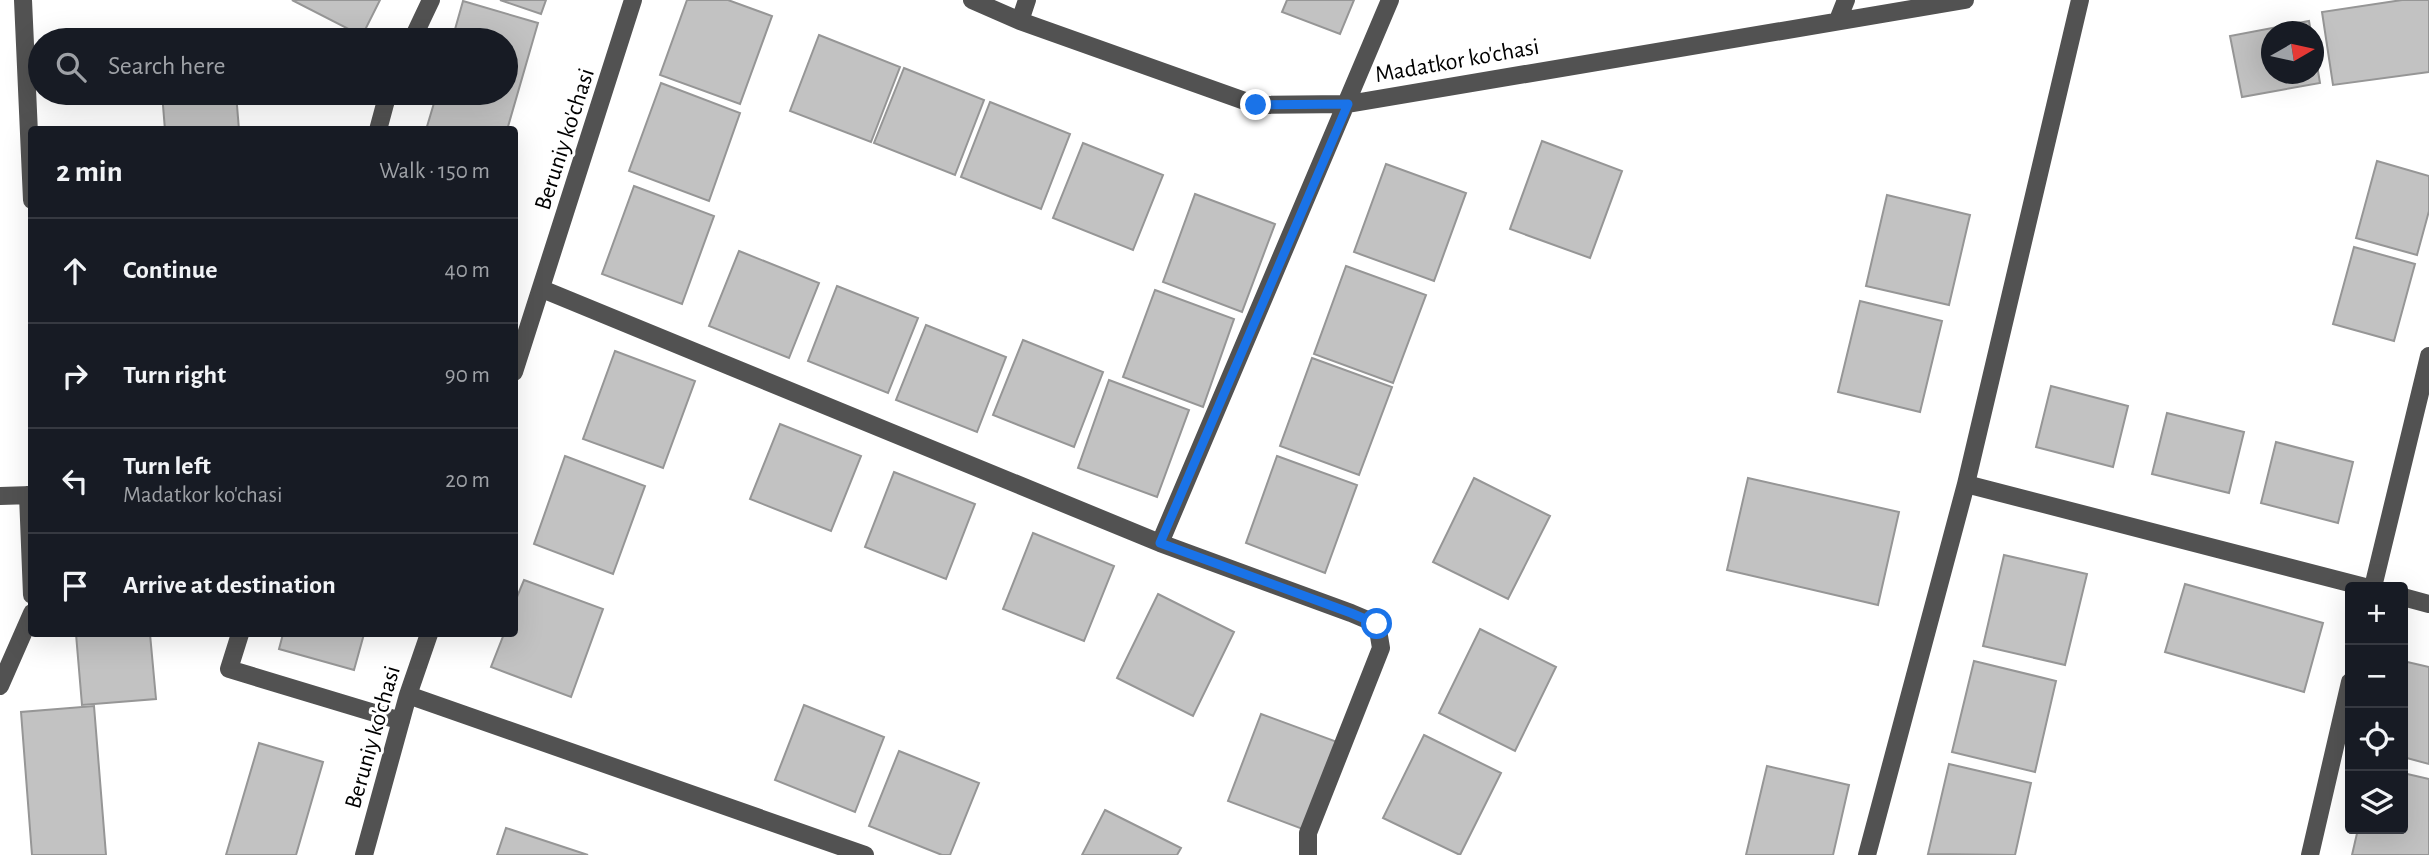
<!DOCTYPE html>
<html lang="en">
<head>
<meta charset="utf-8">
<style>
  body { margin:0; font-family:"Alegreya Sans",sans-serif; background:#242831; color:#f1f3f6 }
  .controls { position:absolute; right:21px; bottom:21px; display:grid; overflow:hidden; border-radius:7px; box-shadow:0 7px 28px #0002 }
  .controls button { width:63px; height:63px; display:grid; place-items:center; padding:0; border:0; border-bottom:2px solid #363941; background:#171b24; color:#f1f3f6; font:35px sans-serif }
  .compass { position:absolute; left:2261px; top:21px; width:63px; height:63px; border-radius:50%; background:#171b24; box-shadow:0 7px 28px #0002; rotate:81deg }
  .stop { position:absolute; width:21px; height:21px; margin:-16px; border:5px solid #1a73e8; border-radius:50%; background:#fff }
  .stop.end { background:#1a73e8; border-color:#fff; box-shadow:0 2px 7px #0008 }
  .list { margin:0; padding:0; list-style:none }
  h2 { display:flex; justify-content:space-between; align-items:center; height:91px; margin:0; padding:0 28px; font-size:30px }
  h2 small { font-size:23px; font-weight:400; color:#9ea1a6 }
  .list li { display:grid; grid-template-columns:46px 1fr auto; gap:21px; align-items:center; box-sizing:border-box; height:105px; padding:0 28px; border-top:2px solid #363941 }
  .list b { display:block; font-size:26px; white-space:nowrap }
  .list p { margin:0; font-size:23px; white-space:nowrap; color:#9ea1a6 }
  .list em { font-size:23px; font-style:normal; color:#9ea1a6 }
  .icon { flex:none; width:38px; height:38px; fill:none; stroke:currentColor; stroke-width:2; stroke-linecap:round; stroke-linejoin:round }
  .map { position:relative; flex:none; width:2429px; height:855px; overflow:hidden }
  .search { position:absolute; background:#171b24; box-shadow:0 7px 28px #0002; left:28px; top:28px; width:490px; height:77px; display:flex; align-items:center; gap:18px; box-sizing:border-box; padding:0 24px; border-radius:38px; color:#9ea1a6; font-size:26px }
  .panel { position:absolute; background:#171b24; box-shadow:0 7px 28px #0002; left:28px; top:126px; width:490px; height:511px; border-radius:7px }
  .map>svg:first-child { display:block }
  .building { fill:#c2c2c2; stroke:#969696; stroke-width:2 }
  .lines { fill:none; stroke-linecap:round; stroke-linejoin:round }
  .minor { stroke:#525252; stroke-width:18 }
  .route { stroke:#1a73e8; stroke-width:9 }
  .labels { text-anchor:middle; stroke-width:6; stroke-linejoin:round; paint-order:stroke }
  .street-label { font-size:24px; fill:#000; stroke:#fff }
</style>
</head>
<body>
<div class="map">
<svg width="2429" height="855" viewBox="0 0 2429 855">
  <rect width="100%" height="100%" fill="#fff"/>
  <path class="building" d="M292,0H380L362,36Z
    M500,0H546L541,14Z
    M687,0H728L772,16L740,104L660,75Z
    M1287,0H1354L1340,34L1282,12Z
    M2402,0H2429V72L2333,85L2322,12Z
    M463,1L538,23L507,130H426L437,93H506V40H452Z
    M2309,21L2311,32H2272V74H2314V47L2320,83L2242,97L2230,36Z
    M819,35L900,67L871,142L790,111Z
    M904,68L984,100L955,175L874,143Z
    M661,83L740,113L709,201L629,171Z
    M162,93H236L239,130H165Z
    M990,102L1070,134L1041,209L961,177Z
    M1542,141L1622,171L1590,258L1510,229Z
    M1083,143L1163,175L1133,250L1053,218Z
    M2377,161L2429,176V211L2417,255L2356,238Z
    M1386,164L1466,193L1434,281L1354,252Z
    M634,186L714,216L682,304L602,274Z
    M1195,194L1275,224L1242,312L1163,282Z
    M1887,195L1970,215L1949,305L1866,286Z
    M2354,247L2415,264L2394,341L2333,324Z
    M739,251L819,283L789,358L709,326Z
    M1346,266L1426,295L1393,383L1314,354Z
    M837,286L918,318L888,393L808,361Z
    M1155,290L1234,319L1203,407L1123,377Z
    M1860,301L1942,321L1920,412L1838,392Z
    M926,325L1006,357L977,432L896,400Z
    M1023,340L1103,372L1074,447L993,415Z
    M615,351L695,381L663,468L583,439Z
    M1312,358L1392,387L1359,475L1280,446Z
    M1109,380L1189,410L1157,497L1078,468Z
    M2051,386L2128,406L2113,467L2036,447Z
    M2167,413L2244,432L2229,493L2152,474Z
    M780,424L861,456L831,531L750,499Z
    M2276,442L2353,462L2338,523L2261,503Z
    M565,456L645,486L613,574L534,544Z
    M1277,456L1357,485L1325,573L1246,543Z
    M894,472L975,504L946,579L865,547Z
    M1474,478L1550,516L1508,599L1433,562Z
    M1748,478L1899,512L1878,605L1727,570Z
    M1033,533L1114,566L1084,641L1003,609Z
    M2004,555L2087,574L2065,665L1983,646Z
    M524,580L603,609L571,697L491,667L504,634H514V604Z
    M2185,584L2323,623L2304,692L2165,652Z
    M1158,594L1234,632L1193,716L1117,678Z
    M1480,629L1556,667L1515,751L1439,713Z
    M76,634H150L156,699L82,705Z
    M283,634H364L354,670L279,649Z
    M1974,661L2056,681L2035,772L1952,752Z
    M2403,661L2429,667V764L2403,757Z
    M804,705L884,737L855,812L775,780Z
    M94,706L106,855H32L21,712Z
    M1261,714L1340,743L1308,831L1228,801Z
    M1424,735L1501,773L1460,855L1383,818Z
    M259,743L323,762L296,855H226Z
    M899,751L979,783L950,855H942L869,826Z
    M1949,764L2031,783L2015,855L1928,854Z
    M1767,766L1849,785L1833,855H1746Z
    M2403,773L2429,779V855H2352L2358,829H2403Z
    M1105,810L1181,848L1177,855H1082Z
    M506,828L588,855H497Z"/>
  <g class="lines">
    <path class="minor" d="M23,0L32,200
      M972,0L1020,21L1256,105L1348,104L1965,0
      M1838,20L1846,0
      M1020,21L1027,0
      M412,40L431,0
      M378,130L388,93
      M542,289L1160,543L1351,613L1377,624L1381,648L1308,833V855
      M514,372L633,0
      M1966,484L2365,587
      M28,495L32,595
      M0,496L32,495
      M1160,543L1390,0
      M2373,587L2429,356
      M2403,597L2429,604
      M240,634L229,669L401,721
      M0,686L32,613
      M408,695L865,855
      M364,855L408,695L429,634
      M1867,855L1966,484L2080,0
      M2310,855L2350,682"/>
  </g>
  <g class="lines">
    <path class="route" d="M1256,105L1348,104L1160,543L1351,613L1377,624"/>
  </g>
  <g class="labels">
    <g class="street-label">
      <text transform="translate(1457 60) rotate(-10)" y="8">Madatkor ko'chasi</text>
      <text transform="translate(564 139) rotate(-72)" y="8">Beruniy ko'chasi</text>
      <text transform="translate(372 737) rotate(-74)" y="8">Beruniy ko'chasi</text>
    </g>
  </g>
</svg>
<div class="controls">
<button>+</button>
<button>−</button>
<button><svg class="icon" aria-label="locate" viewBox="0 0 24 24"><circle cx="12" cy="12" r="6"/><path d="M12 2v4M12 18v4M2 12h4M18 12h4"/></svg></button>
<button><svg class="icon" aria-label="layers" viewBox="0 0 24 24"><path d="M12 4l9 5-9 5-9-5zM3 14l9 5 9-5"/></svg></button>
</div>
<svg class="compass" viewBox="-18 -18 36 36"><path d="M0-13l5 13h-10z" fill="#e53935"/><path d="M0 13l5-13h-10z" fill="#9ea1a6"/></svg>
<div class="stop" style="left:1377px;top:624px"></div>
<div class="stop end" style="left:1256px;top:105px"></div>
<div class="search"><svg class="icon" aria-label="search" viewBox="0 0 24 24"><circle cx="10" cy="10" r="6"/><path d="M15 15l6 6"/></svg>Search here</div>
<section class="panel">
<h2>2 min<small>Walk · 150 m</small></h2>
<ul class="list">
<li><svg class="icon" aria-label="ahead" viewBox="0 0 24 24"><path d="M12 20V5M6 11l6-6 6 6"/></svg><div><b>Continue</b></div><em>40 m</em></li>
<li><svg class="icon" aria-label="right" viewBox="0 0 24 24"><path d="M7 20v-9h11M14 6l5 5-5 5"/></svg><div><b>Turn right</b></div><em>90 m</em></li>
<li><svg class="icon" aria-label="left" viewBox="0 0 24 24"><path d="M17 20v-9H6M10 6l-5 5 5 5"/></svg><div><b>Turn left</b><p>Madatkor ko'chasi</p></div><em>20 m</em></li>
<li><svg class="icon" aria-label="arrive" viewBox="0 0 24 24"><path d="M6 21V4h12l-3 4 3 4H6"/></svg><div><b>Arrive at destination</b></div></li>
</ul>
</section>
</div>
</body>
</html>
